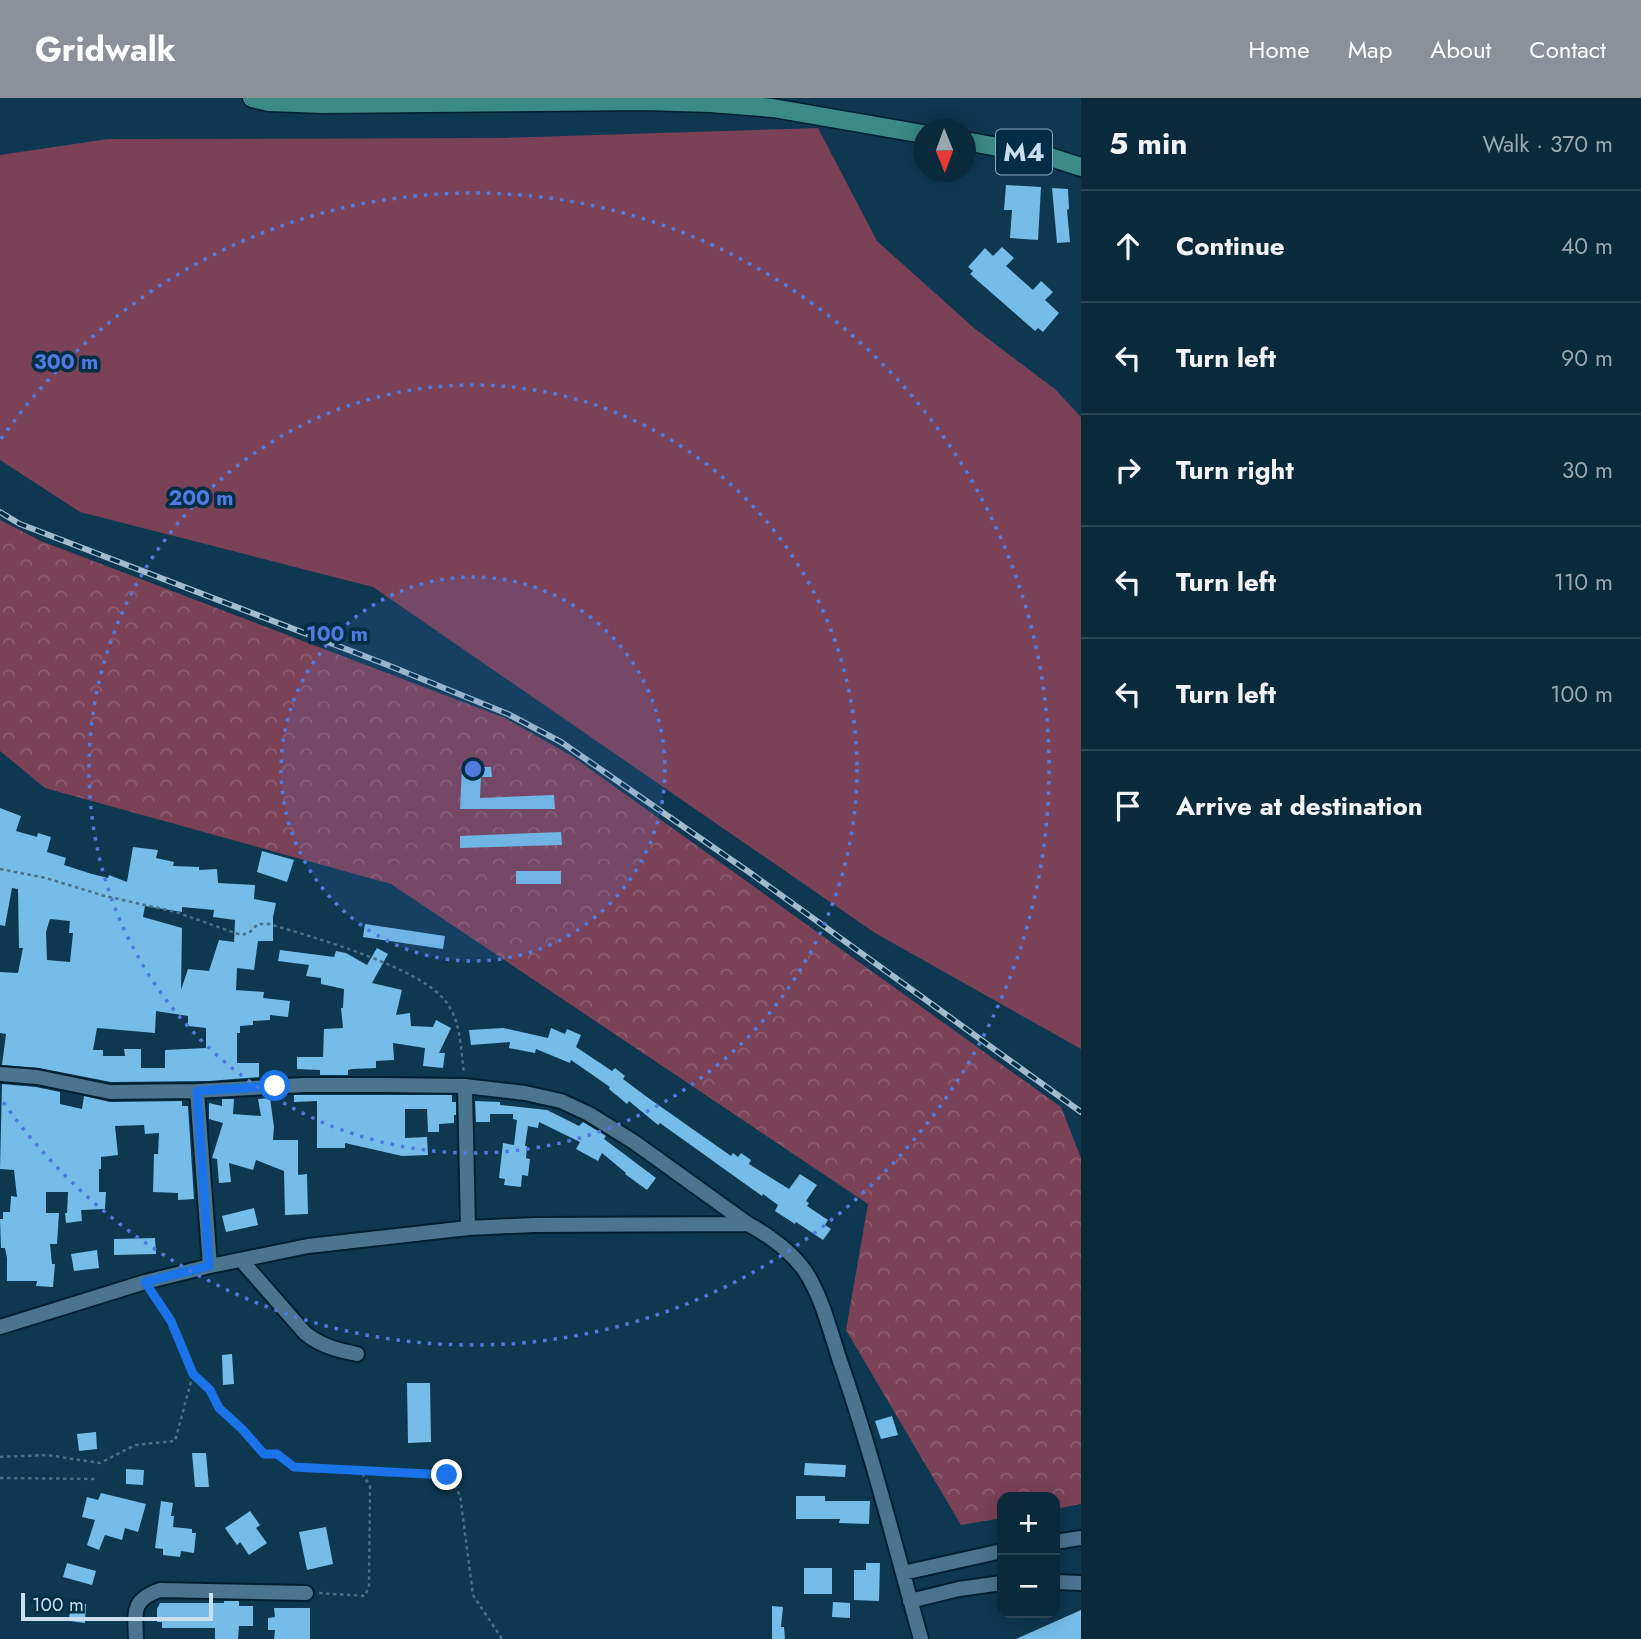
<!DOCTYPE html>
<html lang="en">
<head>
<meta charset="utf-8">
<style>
  body { margin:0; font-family:Jost,sans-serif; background:#183647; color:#f1f3f6 }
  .controls { position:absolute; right:21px; bottom:21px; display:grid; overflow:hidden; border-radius:14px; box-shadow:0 4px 18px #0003 }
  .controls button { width:63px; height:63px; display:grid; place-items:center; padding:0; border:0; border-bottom:2px solid #2a4656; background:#0a2a3c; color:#f1f3f6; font:35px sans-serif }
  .compass { position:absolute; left:913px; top:21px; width:63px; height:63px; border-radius:50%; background:#0a2a3c; box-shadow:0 4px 18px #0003; rotate:179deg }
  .scale { position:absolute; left:21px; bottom:18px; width:192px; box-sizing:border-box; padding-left:7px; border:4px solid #c9dfee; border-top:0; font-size:19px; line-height:24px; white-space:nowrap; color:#c9dfee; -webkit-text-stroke:5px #012e45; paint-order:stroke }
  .stop { position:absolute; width:21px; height:21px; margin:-16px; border:5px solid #1a73e8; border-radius:50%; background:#fff }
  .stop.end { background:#1a73e8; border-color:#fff; box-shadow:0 2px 7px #0008 }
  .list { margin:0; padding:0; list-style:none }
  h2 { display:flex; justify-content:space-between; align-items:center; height:91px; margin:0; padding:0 28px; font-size:30px }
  h2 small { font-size:23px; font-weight:400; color:#99a7af }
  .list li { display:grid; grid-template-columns:46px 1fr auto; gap:21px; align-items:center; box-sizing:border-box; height:112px; padding:0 28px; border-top:2px solid #2a4656 }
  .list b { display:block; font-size:26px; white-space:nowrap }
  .list em { font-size:23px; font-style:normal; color:#99a7af }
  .icon { flex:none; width:38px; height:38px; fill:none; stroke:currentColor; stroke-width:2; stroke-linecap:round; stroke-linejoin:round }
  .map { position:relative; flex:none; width:1081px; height:1541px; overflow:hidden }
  header { display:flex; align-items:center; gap:42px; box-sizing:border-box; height:98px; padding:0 35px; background:#8c9099; color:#fff }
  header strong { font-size:33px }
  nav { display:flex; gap:38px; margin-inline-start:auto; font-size:24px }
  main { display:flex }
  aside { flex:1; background:#0a2a3c }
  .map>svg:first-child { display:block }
  .grass { fill:#7a4157 }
  .park { fill:url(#park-crowns) }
  .building { fill:#75bce8; fill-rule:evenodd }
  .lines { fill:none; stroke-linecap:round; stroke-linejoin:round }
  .minor-casing { stroke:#001f30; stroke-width:18 }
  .major-casing { stroke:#001f30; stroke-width:21 }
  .path { stroke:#4b6f84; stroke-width:2.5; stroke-dasharray:3.5 3.5; stroke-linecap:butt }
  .minor { stroke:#4b748e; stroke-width:14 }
  .major { stroke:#3b8a88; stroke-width:18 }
  .rail-casing { stroke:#a2bccd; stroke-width:6 }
  .rail { stroke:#012e45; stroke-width:3.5; stroke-dasharray:10; stroke-linecap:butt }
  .route { stroke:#1a73e8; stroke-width:9 }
  .ring { fill:none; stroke:#517adf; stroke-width:3.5; stroke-dasharray:3.5 7 }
  .labels { text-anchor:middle; stroke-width:7; stroke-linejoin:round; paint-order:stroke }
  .shield { fill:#012e45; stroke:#8daabb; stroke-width:2 }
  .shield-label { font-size:26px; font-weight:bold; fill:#c9dfee }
  .centre { fill:#517adf; stroke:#012e45; stroke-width:3.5 }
  .ring-label { font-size:21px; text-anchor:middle; font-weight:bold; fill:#517adf; stroke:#012e45; stroke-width:7; stroke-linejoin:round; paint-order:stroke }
</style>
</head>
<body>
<header>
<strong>Gridwalk</strong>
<nav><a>Home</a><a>Map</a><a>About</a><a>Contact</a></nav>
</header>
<main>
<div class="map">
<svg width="1081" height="1541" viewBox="0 0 1081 1541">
  <defs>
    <pattern id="park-crowns" width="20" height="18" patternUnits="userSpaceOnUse" patternTransform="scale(1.75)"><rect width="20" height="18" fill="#7a4157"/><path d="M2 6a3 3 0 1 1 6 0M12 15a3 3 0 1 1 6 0" fill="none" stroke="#8c5c6f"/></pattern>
  </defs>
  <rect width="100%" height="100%" fill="#0d3850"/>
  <path class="grass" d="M818,30L877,143L974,230L1055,291L1081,319V951L875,835L373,489L80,414L0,362V57L108,41L504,40Z"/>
  <path class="park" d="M0,422L41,443L505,620L572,658L1061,1009L1081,1060V1406L1055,1411V1399H1002V1420L961,1427L846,1232L868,1106L391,786L45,690L0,653Z"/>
  <path class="building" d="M1006,87L1041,89L1038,142L1010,140L1012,112H1004Z
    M1052,90L1068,91L1069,111L1067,112L1070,144L1057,145Z
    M1002,149L1014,160L1006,168L1033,192L1041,183L1053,194L1045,202L1059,215L1043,234L1038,230L1035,233L970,176L973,173L968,169L985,150L993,158Z
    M462,669H491L492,679H481L480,700L554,697L555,711H460Z
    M0,710L21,718L16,733L37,739L38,735L51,739L47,754L66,760L64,767L92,776L108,780L109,777L127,784L133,749L158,752L156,760L174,764L173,768L199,769V772L217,771L218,785L255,787L254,801L276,805L273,819V843H258L254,872L237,870L236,892L264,894L263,900L290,903L288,919L270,917V922L253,923V927L240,928V935H237V965H259V979L209,983L111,984L39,970L2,967L6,936L0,935V874L18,875L23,850H19L18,791L12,790L5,828L0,827ZM145,808L182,814V809L214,812L213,819L235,822L234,844L219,842L209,873L188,871L181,892L182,830L143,819ZM50,821L70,823L69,835H73L70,864L47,862L46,834ZM156,913L188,918V928L206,930V950L165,952V970H141V951H124L125,958H103V952H93L97,930L155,935Z
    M561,734L562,747L460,750V738Z
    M262,753L294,762L287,784L257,774Z
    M516,773H561V786H516Z
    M365,826L445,838L443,851L363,839Z
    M377,850L388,856L372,885L402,892L396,917L410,915L411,928L433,929L436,922L451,930L439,955H445L443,970L423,968L425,950L393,945L394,962L376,963V970L352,971L348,972V977H320V972L297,971V959H323L324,931L343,930L341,910H343L344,891L321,886V880L306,878L309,867L278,863L280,852L334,859L336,853L346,855L367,867Z
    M503,930L548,940L551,930L565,936L567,931L581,937L576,949L612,973L615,970L625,978L623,981L647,999L731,1058L733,1055L738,1059L741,1055L751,1062L749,1066L789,1091L800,1076L817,1087L806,1103L809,1105L807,1108L828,1122L825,1127L831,1131L823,1142L796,1124L795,1126L775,1113L778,1107L763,1096L762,1098L660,1025L658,1027L629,1003L627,1006L609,991L610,989L571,962L570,965L536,951L535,955L509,950L510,944L471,947L469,932Z
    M2,986L36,989L60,994V1006L82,1011L84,998L110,1004L182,1003V1008H188L194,1101L178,1102V1095L153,1094L154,1056H158L159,1035L145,1036L144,1027L115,1028L118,1057L101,1059V1071H99V1094H106L105,1111L81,1112L82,1123L66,1125L65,1115H67L68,1094H46V1115H59L57,1146H50L52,1166H55L53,1189L36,1188L37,1183H7V1160L5,1150H1L0,1121H3V1114H10L11,1098L17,1099L14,1072L0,1071Z
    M294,997H452V1004H456V1017H454V1025L439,1026V1034H428L427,1011H405V1040L427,1039L428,1057L402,1058L345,1045V1050H317V1003L294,1004Z
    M270,1000L274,1029L273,1042H298V1077L307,1076L308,1116L285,1117L284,1073L256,1062L253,1072L229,1065L231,1084L219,1085L217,1061L212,1060L223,1025L209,1021V1005L222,1008V1001H234L233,1016L261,1018L258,1001Z
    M475,1003L500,1004V1007L547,1012L579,1028L583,1024L606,1038L604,1041L656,1080L647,1092L625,1076L626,1075L602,1055L598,1063L576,1051L580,1044L539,1024L538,1030L528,1028L525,1048H527L526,1060L530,1061L528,1078L522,1077L521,1089L504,1087L505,1081L499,1080L503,1045L514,1047L517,1022L513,1021V1016H490V1024H476Z
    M254,1110L258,1127L226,1134L222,1118Z
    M155,1140L156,1156L114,1157V1141Z
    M97,1152L99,1170L74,1173L71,1156Z
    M232,1256L234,1286L223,1287L222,1257Z
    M407,1285H430L431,1344L408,1345Z
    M892,1318L898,1337L881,1341L875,1323Z
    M96,1334L97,1351L79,1353L77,1336Z
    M192,1355H206L209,1389H195Z
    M805,1365L846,1367L845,1379L804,1377Z
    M126,1371L144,1372L143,1387L126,1386Z
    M101,1395L146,1406L138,1434L125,1430L122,1442L105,1437L99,1452L87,1447L95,1422L82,1419L87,1399L98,1402Z
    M796,1398H825V1403H870L869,1426L839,1425L840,1421H796Z
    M161,1403L173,1405L171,1418H174L173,1429L192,1431V1435H196L194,1455L181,1453L180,1459L163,1457V1451L155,1450Z
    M250,1413L260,1427L256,1430L267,1445L249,1457L240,1444L237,1447L225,1430Z
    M326,1429L333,1466L307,1472L299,1434Z
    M67,1465L96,1473L92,1487L63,1479Z
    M866,1465H880L879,1503L854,1502V1472H866Z
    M804,1470H832V1496H804Z
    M224,1503H239V1508H253V1528H239L238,1541H215V1530H162V1524H157V1511L160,1505H224Z
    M833,1504L850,1505V1520L832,1519Z
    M76,1506H86L85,1525L69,1523L70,1510H76Z
    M772,1508L783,1509L781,1529H784L785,1541H772Z
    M274,1510H310V1541H274L275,1532H268V1520L275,1519Z
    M1081,1512V1541H1016Z"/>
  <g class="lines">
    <defs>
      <path id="minor" d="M0,976L37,979L110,994L197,993L304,987H383L465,988L525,995L561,1003L589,1016L634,1044L748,1126C770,1138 790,1152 805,1173C822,1199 830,1233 840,1263C872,1355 895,1448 921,1541
        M465,988L468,1130
        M197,993L210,1168
        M241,1162L305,1235C321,1248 337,1252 357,1256
        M0,1229L145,1184L210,1168L308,1148L468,1130L534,1127L748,1126
        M1055,1444L1081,1440
        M903,1475L1002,1453
        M1055,1484L1081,1485
        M910,1503L959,1491L1002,1485
        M136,1541C135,1514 131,1502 160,1492L306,1495"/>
      <path id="major" d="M252,0L269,4L323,6L645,3L710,5L773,10L923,36
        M965,43L1047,58L1081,69"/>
    </defs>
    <use href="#minor" class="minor-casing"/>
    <use href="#major" class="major-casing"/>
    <path class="path" d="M0,771L46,780L105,798L176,814L241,837L249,835L258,826H269C312,839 427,870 449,908C461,927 461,954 464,976
      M193,1276L210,1292L219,1310L242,1331L264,1356H277L294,1369L447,1377L460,1397L473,1497L502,1541
      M0,1359L47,1357L100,1365L135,1347L175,1343L193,1276L171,1223L153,1196
      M0,1380L98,1381
      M319,1495L365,1498L369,1488L370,1388L360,1372"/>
    <use href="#minor" class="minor"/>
    <use href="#major" class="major"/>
    <defs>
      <path id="rail" d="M0,414L20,426L385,566L508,616L561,644L749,774L1081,1014"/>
    </defs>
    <use href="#rail" class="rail-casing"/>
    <use href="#rail" class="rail"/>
  </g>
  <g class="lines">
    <path class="route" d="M275,988L197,993L209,1168L145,1184L171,1223L193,1276L210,1292L219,1310L242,1331L264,1356H277L294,1369L447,1377"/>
  </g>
  <circle cx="473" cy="671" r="192" fill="#517adf" fill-opacity=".12"/>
  <g class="ring">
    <circle cx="473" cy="671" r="192"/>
    <circle cx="473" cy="671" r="384"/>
    <path d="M1 341A576 576 0 1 1 1 1001"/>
  </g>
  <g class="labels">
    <rect class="shield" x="996" y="31.5" width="56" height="45" rx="5"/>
    <g class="shield-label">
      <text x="1024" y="63">M4</text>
    </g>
  </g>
  <circle cx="473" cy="671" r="10" class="centre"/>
  <g class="ring-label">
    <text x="66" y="271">300 m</text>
    <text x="201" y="407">200 m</text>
    <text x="337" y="543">100 m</text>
  </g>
</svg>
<div class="controls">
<button>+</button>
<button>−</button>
</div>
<svg class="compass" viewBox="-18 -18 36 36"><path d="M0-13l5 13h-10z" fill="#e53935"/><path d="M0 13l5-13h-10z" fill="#99a7af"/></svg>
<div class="scale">100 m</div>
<div class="stop" style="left:275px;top:988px"></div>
<div class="stop end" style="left:447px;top:1377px"></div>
</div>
<aside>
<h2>5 min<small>Walk · 370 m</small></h2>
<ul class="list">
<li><svg class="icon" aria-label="ahead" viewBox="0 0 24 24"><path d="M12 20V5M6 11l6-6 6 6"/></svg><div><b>Continue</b></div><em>40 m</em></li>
<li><svg class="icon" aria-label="left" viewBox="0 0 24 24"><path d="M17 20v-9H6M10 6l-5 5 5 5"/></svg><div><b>Turn left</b></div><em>90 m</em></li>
<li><svg class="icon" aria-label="right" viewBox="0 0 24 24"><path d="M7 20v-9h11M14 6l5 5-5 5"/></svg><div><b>Turn right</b></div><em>30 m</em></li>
<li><svg class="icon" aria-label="left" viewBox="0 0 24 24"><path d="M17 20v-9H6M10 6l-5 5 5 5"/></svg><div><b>Turn left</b></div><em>110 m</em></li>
<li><svg class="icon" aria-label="left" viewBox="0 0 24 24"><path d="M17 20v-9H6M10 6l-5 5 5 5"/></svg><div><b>Turn left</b></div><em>100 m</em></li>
<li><svg class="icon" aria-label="arrive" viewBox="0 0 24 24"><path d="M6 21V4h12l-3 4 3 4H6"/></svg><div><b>Arrive at destination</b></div></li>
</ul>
</aside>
</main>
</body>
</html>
